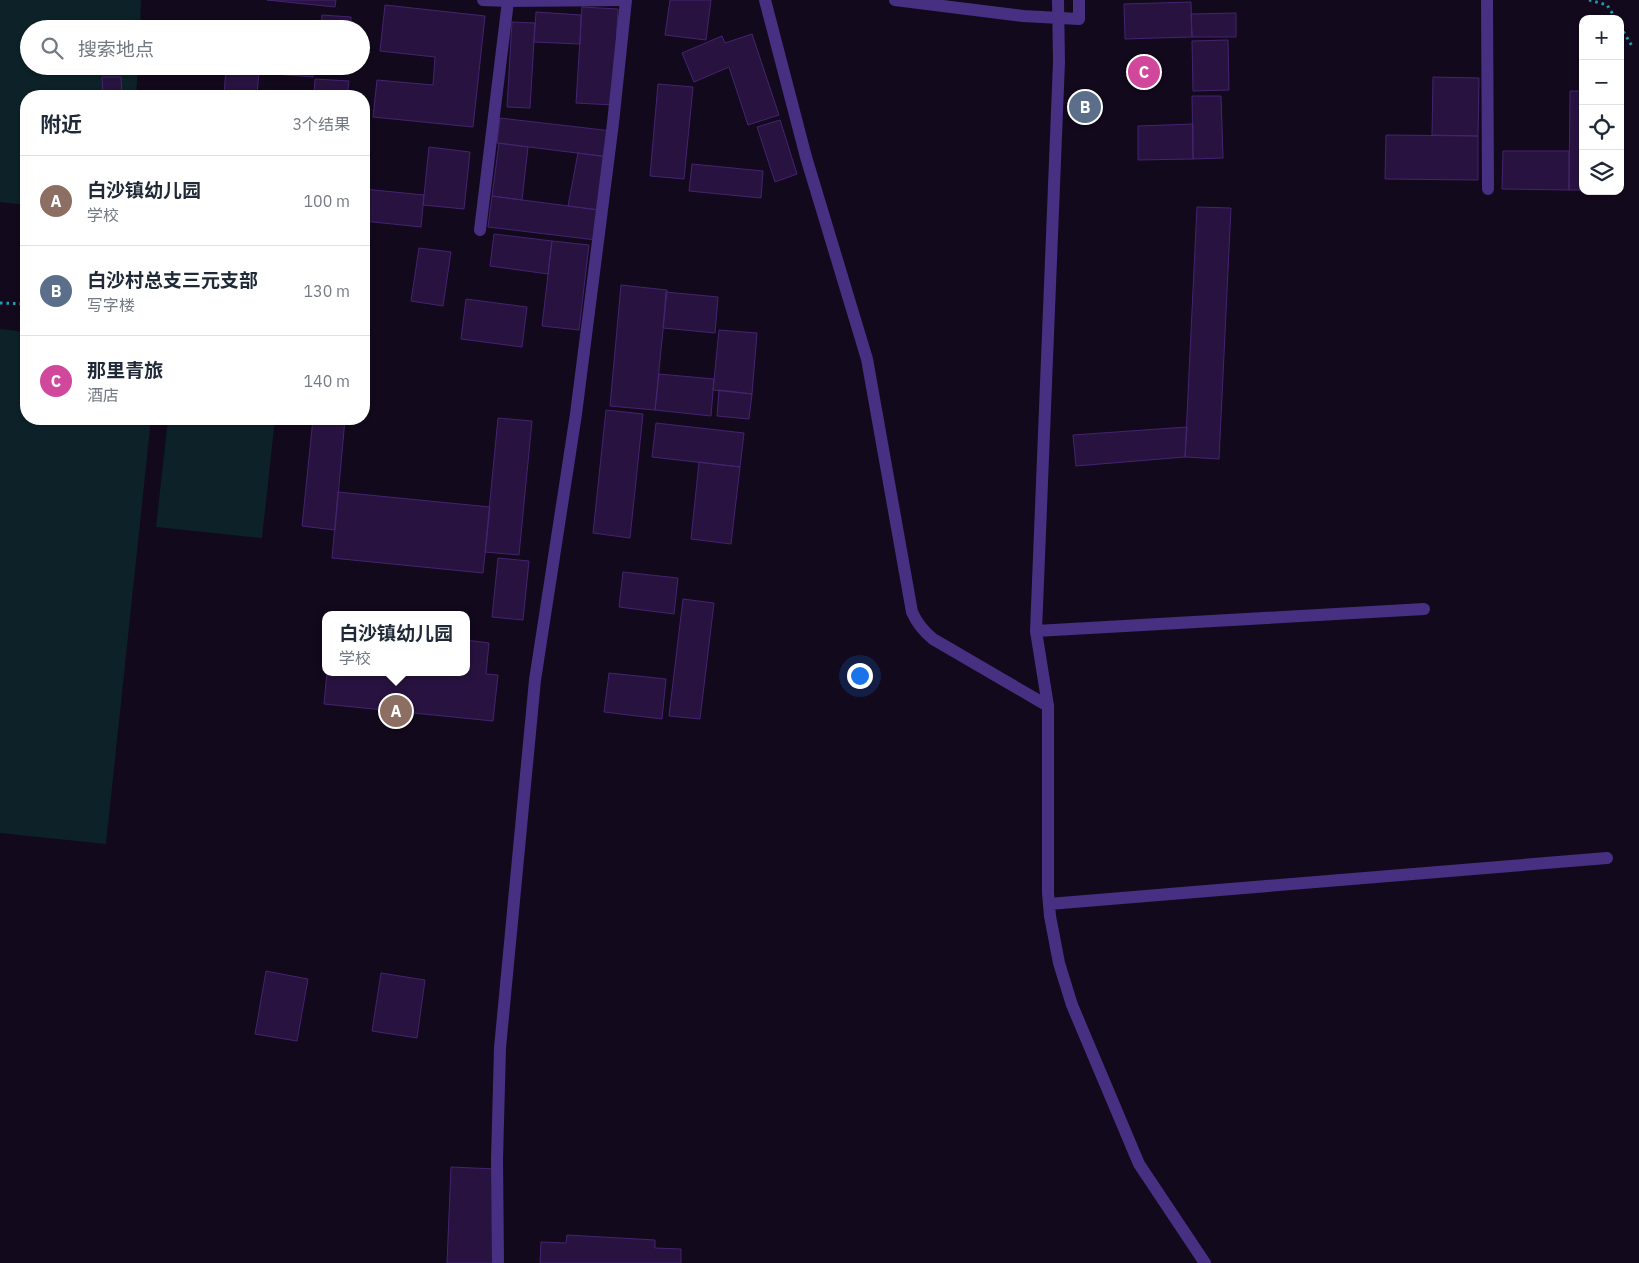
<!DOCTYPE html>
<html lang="zh">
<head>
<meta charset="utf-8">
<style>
  body { margin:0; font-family:"IBM Plex Sans","Noto Sans SC",sans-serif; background:#f2f2f3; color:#1f2937 }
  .controls { position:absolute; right:15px; top:15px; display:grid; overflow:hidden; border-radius:10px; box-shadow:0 1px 4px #0004 }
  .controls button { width:45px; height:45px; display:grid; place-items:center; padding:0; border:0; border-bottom:1px solid #e0e1e3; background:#fff; color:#1f2937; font:25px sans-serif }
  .you { position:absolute; left:859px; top:675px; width:18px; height:18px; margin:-12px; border:4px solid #fff; border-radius:50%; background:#1a73e8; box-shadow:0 0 0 8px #1a73e833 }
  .badge { display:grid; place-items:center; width:32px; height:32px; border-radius:50%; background:#db2777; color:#fff; font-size:16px; font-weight:700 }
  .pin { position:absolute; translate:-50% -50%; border:2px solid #fff; box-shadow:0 1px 5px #0006 }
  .popup { position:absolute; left:322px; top:611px; width:148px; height:65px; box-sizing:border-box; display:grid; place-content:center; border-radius:10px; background:#fff; filter:drop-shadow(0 1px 4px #0005); font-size:16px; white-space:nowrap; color:#747a83 }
  .popup b { font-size:19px; color:#1f2937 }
  .popup::after { content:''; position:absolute; left:50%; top:100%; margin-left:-10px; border:10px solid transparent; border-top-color:#fff }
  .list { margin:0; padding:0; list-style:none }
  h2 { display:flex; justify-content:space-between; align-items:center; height:65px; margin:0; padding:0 20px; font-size:21px }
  h2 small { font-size:16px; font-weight:400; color:#747a83 }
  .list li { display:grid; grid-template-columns:32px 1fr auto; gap:15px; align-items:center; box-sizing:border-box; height:90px; padding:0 20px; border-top:1px solid #e0e1e3 }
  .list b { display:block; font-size:19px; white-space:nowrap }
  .list p { margin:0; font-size:16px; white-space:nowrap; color:#747a83 }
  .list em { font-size:16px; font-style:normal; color:#747a83 }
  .icon { flex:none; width:28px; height:28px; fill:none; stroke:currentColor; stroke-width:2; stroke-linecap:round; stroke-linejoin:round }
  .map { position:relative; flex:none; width:1639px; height:1263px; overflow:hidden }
  .search { position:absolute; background:#fff; box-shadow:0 1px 4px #0004; left:20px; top:20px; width:350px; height:55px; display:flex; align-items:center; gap:12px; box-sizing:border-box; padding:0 18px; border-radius:28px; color:#747a83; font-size:19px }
  .panel { position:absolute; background:#fff; box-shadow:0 1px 4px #0004; left:20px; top:90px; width:350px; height:335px; border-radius:20px }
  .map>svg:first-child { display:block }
  .green { fill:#0c2228 }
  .building { fill:#281340; stroke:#45236f }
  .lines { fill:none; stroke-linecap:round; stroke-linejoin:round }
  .path { stroke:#209bb9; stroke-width:3; stroke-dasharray:2.5 4; stroke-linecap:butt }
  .lane { stroke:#472f82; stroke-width:12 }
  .street { stroke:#472f82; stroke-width:12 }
</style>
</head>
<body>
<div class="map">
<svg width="1639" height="1263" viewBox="0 0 1639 1263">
  <rect width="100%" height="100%" fill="#12091d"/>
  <path class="green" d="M0,0H141L140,29H29V66H138L136,96H26V205L0,202Z
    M0,329L26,332V419H151L106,844L0,833Z
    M168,419H275L262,538L156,527Z"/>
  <path class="building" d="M267,0H336L335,7Z
    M670,0H711L706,40L665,35Z
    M1191,2L1192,37L1125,39L1124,4Z
    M385,5L485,16L473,127L373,117L377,80L433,85L435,57L380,51Z
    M582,7L618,9L613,105L576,103Z
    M536,12L581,15L580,44L534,42Z
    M1236,13V37H1192L1191,14Z
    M322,15L351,17L350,29H321Z
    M512,22L535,23L530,108L507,107Z
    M752,34L779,115L748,125L729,67L694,82L682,53L722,36L725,43Z
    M1228,40L1229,90L1193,91L1192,41Z
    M276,66H314L313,77L275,74Z
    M226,68L259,70L257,96H224Z
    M102,77H121L122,96H103Z
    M1433,77L1479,78L1478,136L1432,135Z
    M315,79L349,81L347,96H314Z
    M658,84L693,87L684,179L650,176Z
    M1570,91H1583V190H1569Z
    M1620,92H1623L1622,190H1620Z
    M1192,96H1221L1223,158L1193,159Z
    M500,118L612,131L609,157L497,143Z
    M780,120L797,174L775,182L757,127Z
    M1193,124V159L1138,160V126Z
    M1386,135L1478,136V180L1385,179Z
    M499,143L528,147L522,200L492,196Z
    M429,147L470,152L464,209L423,205Z
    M1503,151H1569V190L1502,189Z
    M578,153L609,157L599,210L568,206Z
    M692,164L763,171L761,198L689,191Z
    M364,189L424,195L421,227L364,221Z
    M492,196L599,210L596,240L488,227Z
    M1197,207L1231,208L1219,459L1185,457Z
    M494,234L552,241L548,274L490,266Z
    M552,241L589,245L579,330L542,326Z
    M419,248L451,252L443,306L411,301Z
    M621,285L667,290L655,410L610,406Z
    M666,292L718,297L715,333L663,328Z
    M466,299L527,307L522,347L461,339Z
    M719,330L757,333L752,394L713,390Z
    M659,374L714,379L711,416L655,410Z
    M719,390L752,394L749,419L717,416Z
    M606,410L643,414L630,538L593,533Z
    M498,418L532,421L519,555L485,552Z
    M313,419H345L335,530L302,526Z
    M656,423L744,433L740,467L652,457Z
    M1187,427L1185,457L1076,466L1073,435Z
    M699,462L740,467L731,544L691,539Z
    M338,492L490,507L483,573L332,558Z
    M498,558L529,561L523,620L492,617Z
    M623,572L678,578L674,614L619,607Z
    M683,599L714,603L700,719L669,716Z
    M466,640L489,643L486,674L498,675L493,721L324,704L327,672H466Z
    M609,673L666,679L662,719L604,712Z
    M266,971L308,979L297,1041L255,1034Z
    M381,973L425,980L417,1038L372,1031Z
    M451,1167L496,1169L493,1263H447Z
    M567,1235L655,1240V1248L681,1249V1263H540L541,1242L566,1243Z"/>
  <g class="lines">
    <path class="path" d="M1589,0L1607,5L1616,19
      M1620,26L1632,46
      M0,303L26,304"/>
    <path class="lane" d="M483,0L508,1L626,0
      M480,230L508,1
      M1036,631L1424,609
      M1048,706L1036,631L1059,62L1058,0"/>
    <path class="street" d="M765,0L806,157L867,359L912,612C917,623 923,631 933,639L1048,706V893L1050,916L1059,963L1072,1005L1139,1164L1205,1263
      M895,0L1023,16L1079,19V0
      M1487,0L1488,189
      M1049,904L1607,858
      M498,1263L497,1159L500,1048L535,680L576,414L613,123L626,0"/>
  </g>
</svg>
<div class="controls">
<button>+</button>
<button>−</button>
<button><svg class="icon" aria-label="locate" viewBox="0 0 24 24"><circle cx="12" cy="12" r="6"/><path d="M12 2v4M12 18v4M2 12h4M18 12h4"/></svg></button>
<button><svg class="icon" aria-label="layers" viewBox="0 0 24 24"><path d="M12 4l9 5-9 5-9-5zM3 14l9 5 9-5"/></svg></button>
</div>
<div class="you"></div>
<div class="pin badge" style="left:396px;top:711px;background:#8d6e63">A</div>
<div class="popup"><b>白沙镇幼儿园</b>学校</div>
<div class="pin badge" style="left:1085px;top:107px;background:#5c6f8a">B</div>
<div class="pin badge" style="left:1144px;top:72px;background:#d1479c">C</div>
<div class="search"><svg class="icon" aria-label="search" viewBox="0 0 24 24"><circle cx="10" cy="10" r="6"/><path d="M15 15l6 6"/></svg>搜索地点</div>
<section class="panel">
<h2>附近<small>3个结果</small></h2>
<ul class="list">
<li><span class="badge" style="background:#8d6e63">A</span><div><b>白沙镇幼儿园</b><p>学校</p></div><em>100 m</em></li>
<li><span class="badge" style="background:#5c6f8a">B</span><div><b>白沙村总支三元支部</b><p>写字楼</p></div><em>130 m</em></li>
<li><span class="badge" style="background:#d1479c">C</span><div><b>那里青旅</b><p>酒店</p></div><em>140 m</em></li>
</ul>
</section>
</div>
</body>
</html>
